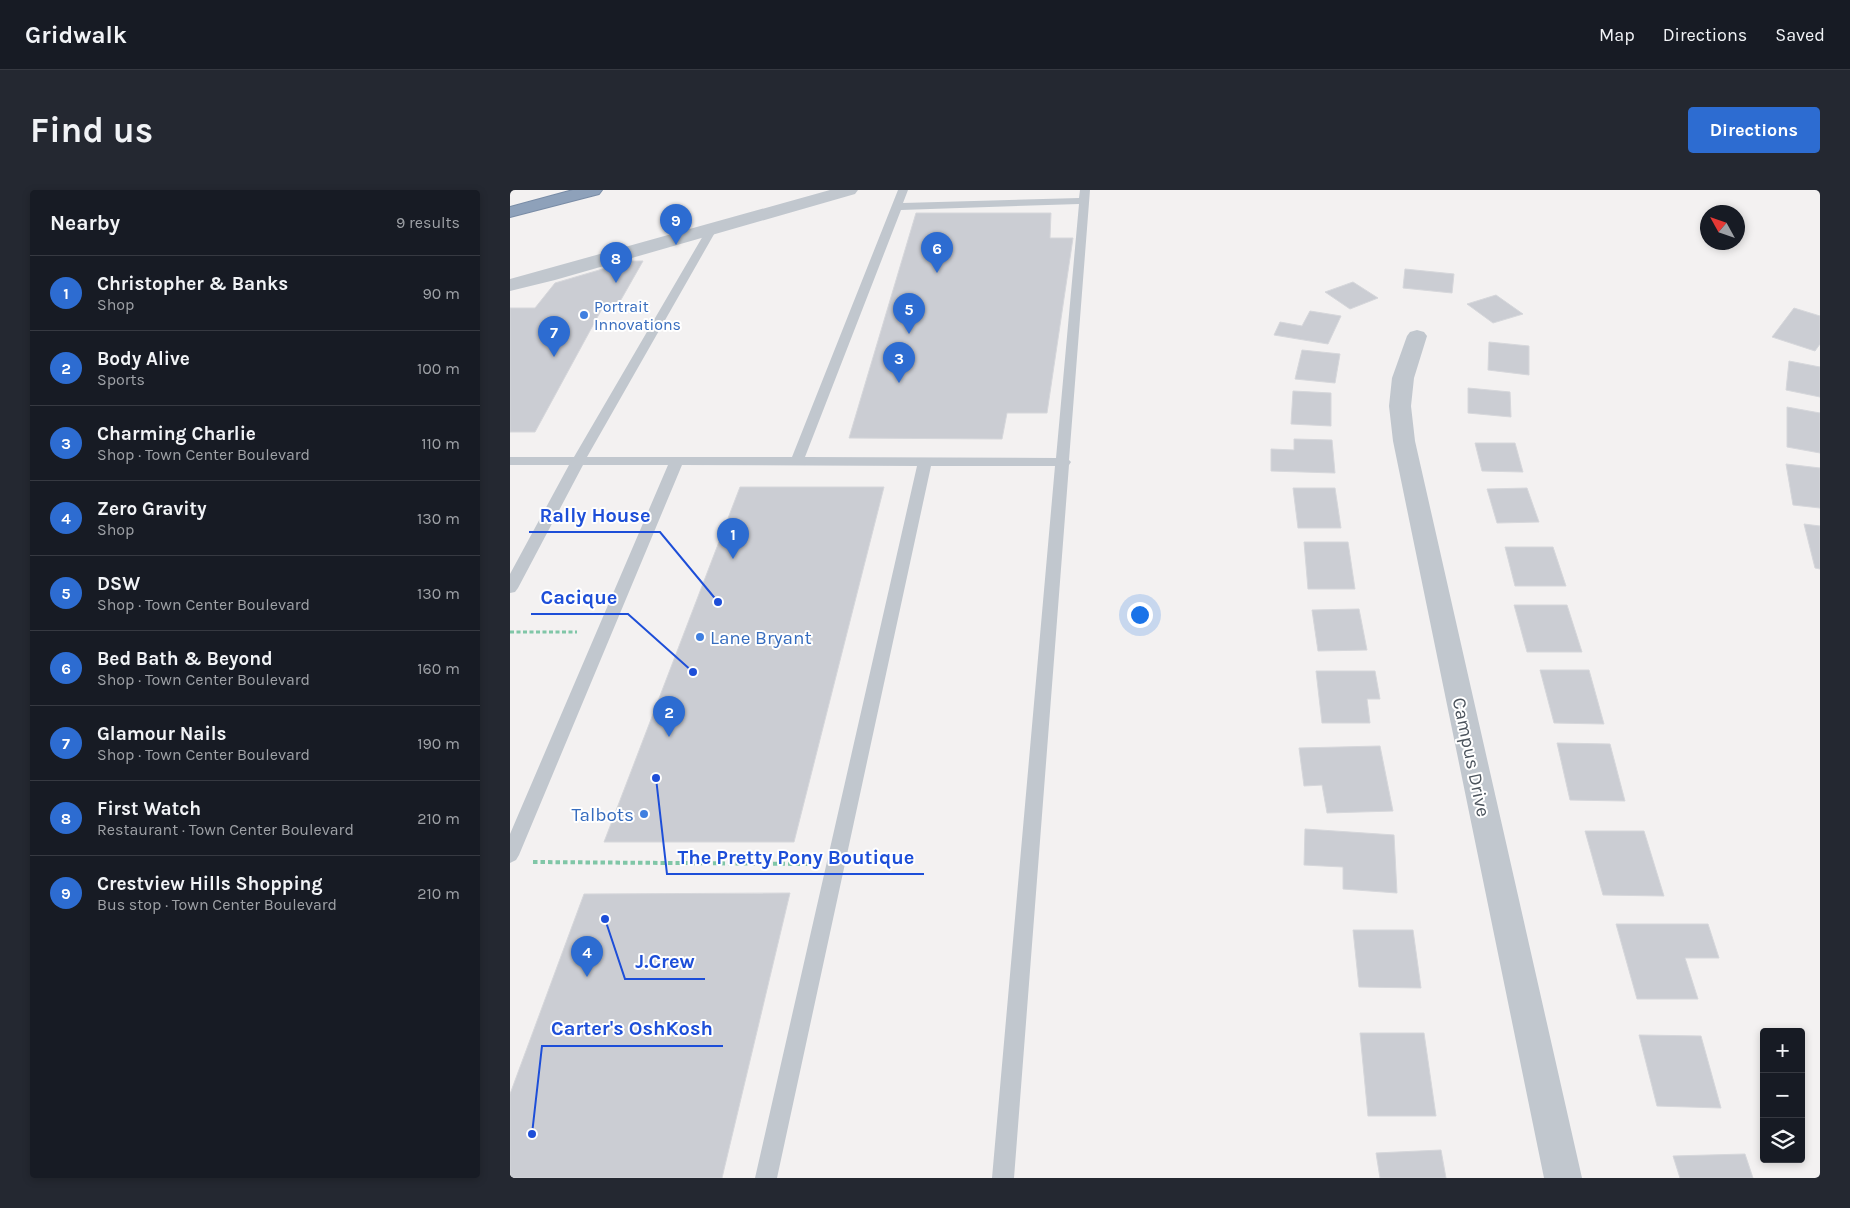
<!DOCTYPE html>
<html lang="en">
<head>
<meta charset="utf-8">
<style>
  body { margin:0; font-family:Karla,sans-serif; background:#242831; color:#f1f3f6 }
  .controls { position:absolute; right:15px; bottom:15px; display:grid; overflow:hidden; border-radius:5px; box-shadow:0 2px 8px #0003 }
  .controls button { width:45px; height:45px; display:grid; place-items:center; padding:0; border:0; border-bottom:1px solid #363941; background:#171b24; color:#f1f3f6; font:25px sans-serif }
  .compass { position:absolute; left:1190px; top:15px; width:45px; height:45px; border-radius:50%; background:#171b24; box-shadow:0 2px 8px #0003; rotate:310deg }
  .you { position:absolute; left:629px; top:424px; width:18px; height:18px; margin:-12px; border:4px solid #fff; border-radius:50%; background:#1a73e8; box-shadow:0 0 0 8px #1a73e833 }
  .badge { display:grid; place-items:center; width:32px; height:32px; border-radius:50%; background:#2d6cd1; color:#fff; font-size:16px; font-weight:700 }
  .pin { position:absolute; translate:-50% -41px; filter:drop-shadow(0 1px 2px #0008) }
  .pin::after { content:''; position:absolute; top:26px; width:18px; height:15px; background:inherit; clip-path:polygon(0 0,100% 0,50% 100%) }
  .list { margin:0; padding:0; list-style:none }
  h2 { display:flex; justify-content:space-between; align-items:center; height:65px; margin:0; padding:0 20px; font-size:21px }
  h2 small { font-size:16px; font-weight:400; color:#9ea1a6 }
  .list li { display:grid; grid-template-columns:32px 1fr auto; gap:15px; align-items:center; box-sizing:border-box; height:75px; padding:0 20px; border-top:1px solid #363941 }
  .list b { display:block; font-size:19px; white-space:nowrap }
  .list p { margin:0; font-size:16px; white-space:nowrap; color:#9ea1a6 }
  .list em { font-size:16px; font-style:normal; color:#9ea1a6 }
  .icon { flex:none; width:28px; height:28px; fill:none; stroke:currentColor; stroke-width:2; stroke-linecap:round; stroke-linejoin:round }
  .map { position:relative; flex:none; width:1310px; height:988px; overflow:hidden; border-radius:5px }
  header { display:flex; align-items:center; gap:30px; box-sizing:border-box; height:70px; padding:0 25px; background:#171b24; border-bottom:1px solid #363941 }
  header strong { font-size:24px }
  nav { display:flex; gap:28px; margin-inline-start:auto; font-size:18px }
  .intro { display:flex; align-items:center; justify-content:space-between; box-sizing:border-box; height:120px; padding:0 30px }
  h1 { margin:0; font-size:35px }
  .button { padding:12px 22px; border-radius:5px; background:#2d6cd1; color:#fff; font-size:18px; font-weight:700 }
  main { display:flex; gap:30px; padding:0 30px }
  aside { flex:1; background:#171b24; border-radius:5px; box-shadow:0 2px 8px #0003 }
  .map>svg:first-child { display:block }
  .building { fill:#cbcdd3; stroke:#d6d7db }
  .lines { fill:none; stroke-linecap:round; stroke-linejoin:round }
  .motorway-casing { stroke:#798ca6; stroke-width:2 }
  .path-far1 { stroke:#80c6a7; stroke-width:3; stroke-dasharray:4 2.5; stroke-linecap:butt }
  .path { stroke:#80c6a7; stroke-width:4; stroke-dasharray:4.5 3; stroke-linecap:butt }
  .service { fill:#c1c7ce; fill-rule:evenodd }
  .minor { fill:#c1c7ce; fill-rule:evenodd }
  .motorway { fill:#8ea1ba; fill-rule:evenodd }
  .shop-dot { fill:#3f7fe0; stroke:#fff; stroke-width:2 }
  .labels { text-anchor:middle; stroke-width:4; stroke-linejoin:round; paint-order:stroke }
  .far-shop-label { font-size:16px; fill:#366cbe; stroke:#fff; text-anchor:start }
  .shop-label { font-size:19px; fill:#366cbe; stroke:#fff; text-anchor:start }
  .street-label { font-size:19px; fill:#4b535c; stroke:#fff }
  .leader { fill:none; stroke:#1d4ed8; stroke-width:2 }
  .callout-dot { fill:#1d4ed8; stroke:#fff; stroke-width:2 }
  .callout-label { font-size:20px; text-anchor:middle; font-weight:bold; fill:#1d4ed8; stroke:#fff; stroke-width:4; stroke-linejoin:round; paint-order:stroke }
</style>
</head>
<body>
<header>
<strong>Gridwalk</strong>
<nav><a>Map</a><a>Directions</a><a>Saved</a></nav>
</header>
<div class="intro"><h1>Find us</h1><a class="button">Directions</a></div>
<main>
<aside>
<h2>Nearby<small>9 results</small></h2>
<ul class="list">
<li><span class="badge">1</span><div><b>Christopher &amp; Banks</b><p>Shop</p></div><em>90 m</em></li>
<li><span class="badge">2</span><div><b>Body Alive</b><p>Sports</p></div><em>100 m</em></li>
<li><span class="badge">3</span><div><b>Charming Charlie</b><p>Shop · Town Center Boulevard</p></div><em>110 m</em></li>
<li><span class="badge">4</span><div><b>Zero Gravity</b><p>Shop</p></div><em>130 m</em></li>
<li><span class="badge">5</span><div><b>DSW</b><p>Shop · Town Center Boulevard</p></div><em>130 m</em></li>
<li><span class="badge">6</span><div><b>Bed Bath &amp; Beyond</b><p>Shop · Town Center Boulevard</p></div><em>160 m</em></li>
<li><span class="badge">7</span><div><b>Glamour Nails</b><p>Shop · Town Center Boulevard</p></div><em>190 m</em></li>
<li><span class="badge">8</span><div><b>First Watch</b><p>Restaurant · Town Center Boulevard</p></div><em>210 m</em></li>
<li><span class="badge">9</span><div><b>Crestview Hills Shopping</b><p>Bus stop · Town Center Boulevard</p></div><em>210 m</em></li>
</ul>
</aside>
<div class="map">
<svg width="1310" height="988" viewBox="0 0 1310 988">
  <rect width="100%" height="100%" fill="#f3f1f1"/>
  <path class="building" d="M406,23H541L540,48H563L537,223H497L492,249L339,248Z
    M120,71H133L108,115H94L25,242H0V118H25L45,93Z
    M895,79L944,84L942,103L893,98Z
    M843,92L868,108L840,119L815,102Z
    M986,105L1013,124L983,133L957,114Z
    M1284,118L1310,126V154L1305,161L1262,147Z
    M800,121L831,126L818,154L764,145L770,132L792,136Z
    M979,152L1019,156V185L978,180Z
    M792,160L830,164L825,193L785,189Z
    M1279,171L1310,177V207L1276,200Z
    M958,198L1000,202L1001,227L958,223Z
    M783,201L821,203V236L781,234Z
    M1277,217L1310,223V263L1277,257Z
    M784,249L822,250L825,283L761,281V259L784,260Z
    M965,253H1005L1013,282L972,281Z
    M1276,274L1310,278V318L1283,315Z
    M230,297H374L284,652H94Z
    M783,298H825L831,338H788Z
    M1017,298L1029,332L987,333L977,299Z
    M1294,334L1310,336V379L1305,378Z
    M794,352H838L845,399H798Z
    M995,357H1043L1056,396H1005Z
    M1004,415H1057L1072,462H1017Z
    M849,419L857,460L808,461L802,420Z
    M1030,480H1079L1094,534L1044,533Z
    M806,481H865L870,509H857L860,533H812Z
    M1047,553L1100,554L1115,611L1060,610Z
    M870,556L883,621L817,623L812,595L794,596L789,558Z
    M795,639L884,645L887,703L833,699V677L794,675Z
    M1075,641H1134L1154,706L1093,705Z
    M280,703L212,988H0V904L74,704Z
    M1106,734H1198L1209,768H1175L1188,809H1127Z
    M843,740H903L911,798L849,797Z
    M850,843H914L926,926H858Z
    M1129,845L1191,846L1211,918L1147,916Z
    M931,960L936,988H870L866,963Z
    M1235,964L1243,988H1170L1163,966Z"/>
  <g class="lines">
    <defs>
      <path id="motorway" d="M63,0H92L89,4L0,27V17Z"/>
    </defs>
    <use href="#motorway" class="motorway-casing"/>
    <path class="path-far1" d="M0,442H67"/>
    <path class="path" d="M23,672L299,674"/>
    <path class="service" d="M388,0H398L393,13L569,8L570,0H580L559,270L561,272L559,275L504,988H482L545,276H421L267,988H245L407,276L172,275L9,665L6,670L0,673V644L158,275H73L8,398L5,402L0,403V384L59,275H0V267H64L197,39L202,36L207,39L77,267H282ZM569,14L546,268L295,267L391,20Z"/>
    <path class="minor" d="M320,0H348L345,4L45,90L0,101V89Z
      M907,140L914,142L917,146L904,188L901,216L905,251L1072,988H1034L883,251L879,216L882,188L897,146L900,142Z"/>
    <use href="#motorway" class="motorway"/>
  </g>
  <g class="shop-dot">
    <circle cx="74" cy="125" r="5"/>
    <circle cx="190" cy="447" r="5"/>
    <circle cx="134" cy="624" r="5"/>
  </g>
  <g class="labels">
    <g class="far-shop-label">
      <text x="84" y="122">Portrait<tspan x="84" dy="18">Innovations</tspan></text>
    </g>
    <g class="shop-label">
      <text x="200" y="454">Lane Bryant</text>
      <text x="124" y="631" text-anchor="end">Talbots</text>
    </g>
    <g class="street-label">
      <text transform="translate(962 567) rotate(78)" y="7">Campus Drive</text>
    </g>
  </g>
  <path class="leader" d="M208 412L150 342H19M183 482L118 424H21M146 588L157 684H414M95 729L115 789H195M22 944L32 856H213"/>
  <g class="callout-dot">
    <circle cx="208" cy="412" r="5"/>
    <circle cx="183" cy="482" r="5"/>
    <circle cx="146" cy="588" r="5"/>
    <circle cx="95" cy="729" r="5"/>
    <circle cx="22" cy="944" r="5"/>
  </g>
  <g class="callout-label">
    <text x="85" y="332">Rally House</text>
    <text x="69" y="414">Cacique</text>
    <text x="286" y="674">The Pretty Pony Boutique</text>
    <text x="155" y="778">J.Crew</text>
    <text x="122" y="845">Carter's OshKosh</text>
  </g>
</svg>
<div class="controls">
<button>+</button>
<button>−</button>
<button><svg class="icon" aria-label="layers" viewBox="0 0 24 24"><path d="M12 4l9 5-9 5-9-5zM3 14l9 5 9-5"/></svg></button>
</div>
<svg class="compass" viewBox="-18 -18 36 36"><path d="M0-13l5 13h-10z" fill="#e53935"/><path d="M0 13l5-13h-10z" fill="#9ea1a6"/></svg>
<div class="you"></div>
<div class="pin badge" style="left:223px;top:369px">1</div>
<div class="pin badge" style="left:159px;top:547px">2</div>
<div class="pin badge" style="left:389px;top:193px">3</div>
<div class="pin badge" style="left:77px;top:787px">4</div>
<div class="pin badge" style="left:399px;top:144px">5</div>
<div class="pin badge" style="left:427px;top:83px">6</div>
<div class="pin badge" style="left:44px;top:167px">7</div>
<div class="pin badge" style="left:106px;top:93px">8</div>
<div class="pin badge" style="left:166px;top:55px">9</div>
</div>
</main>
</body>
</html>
